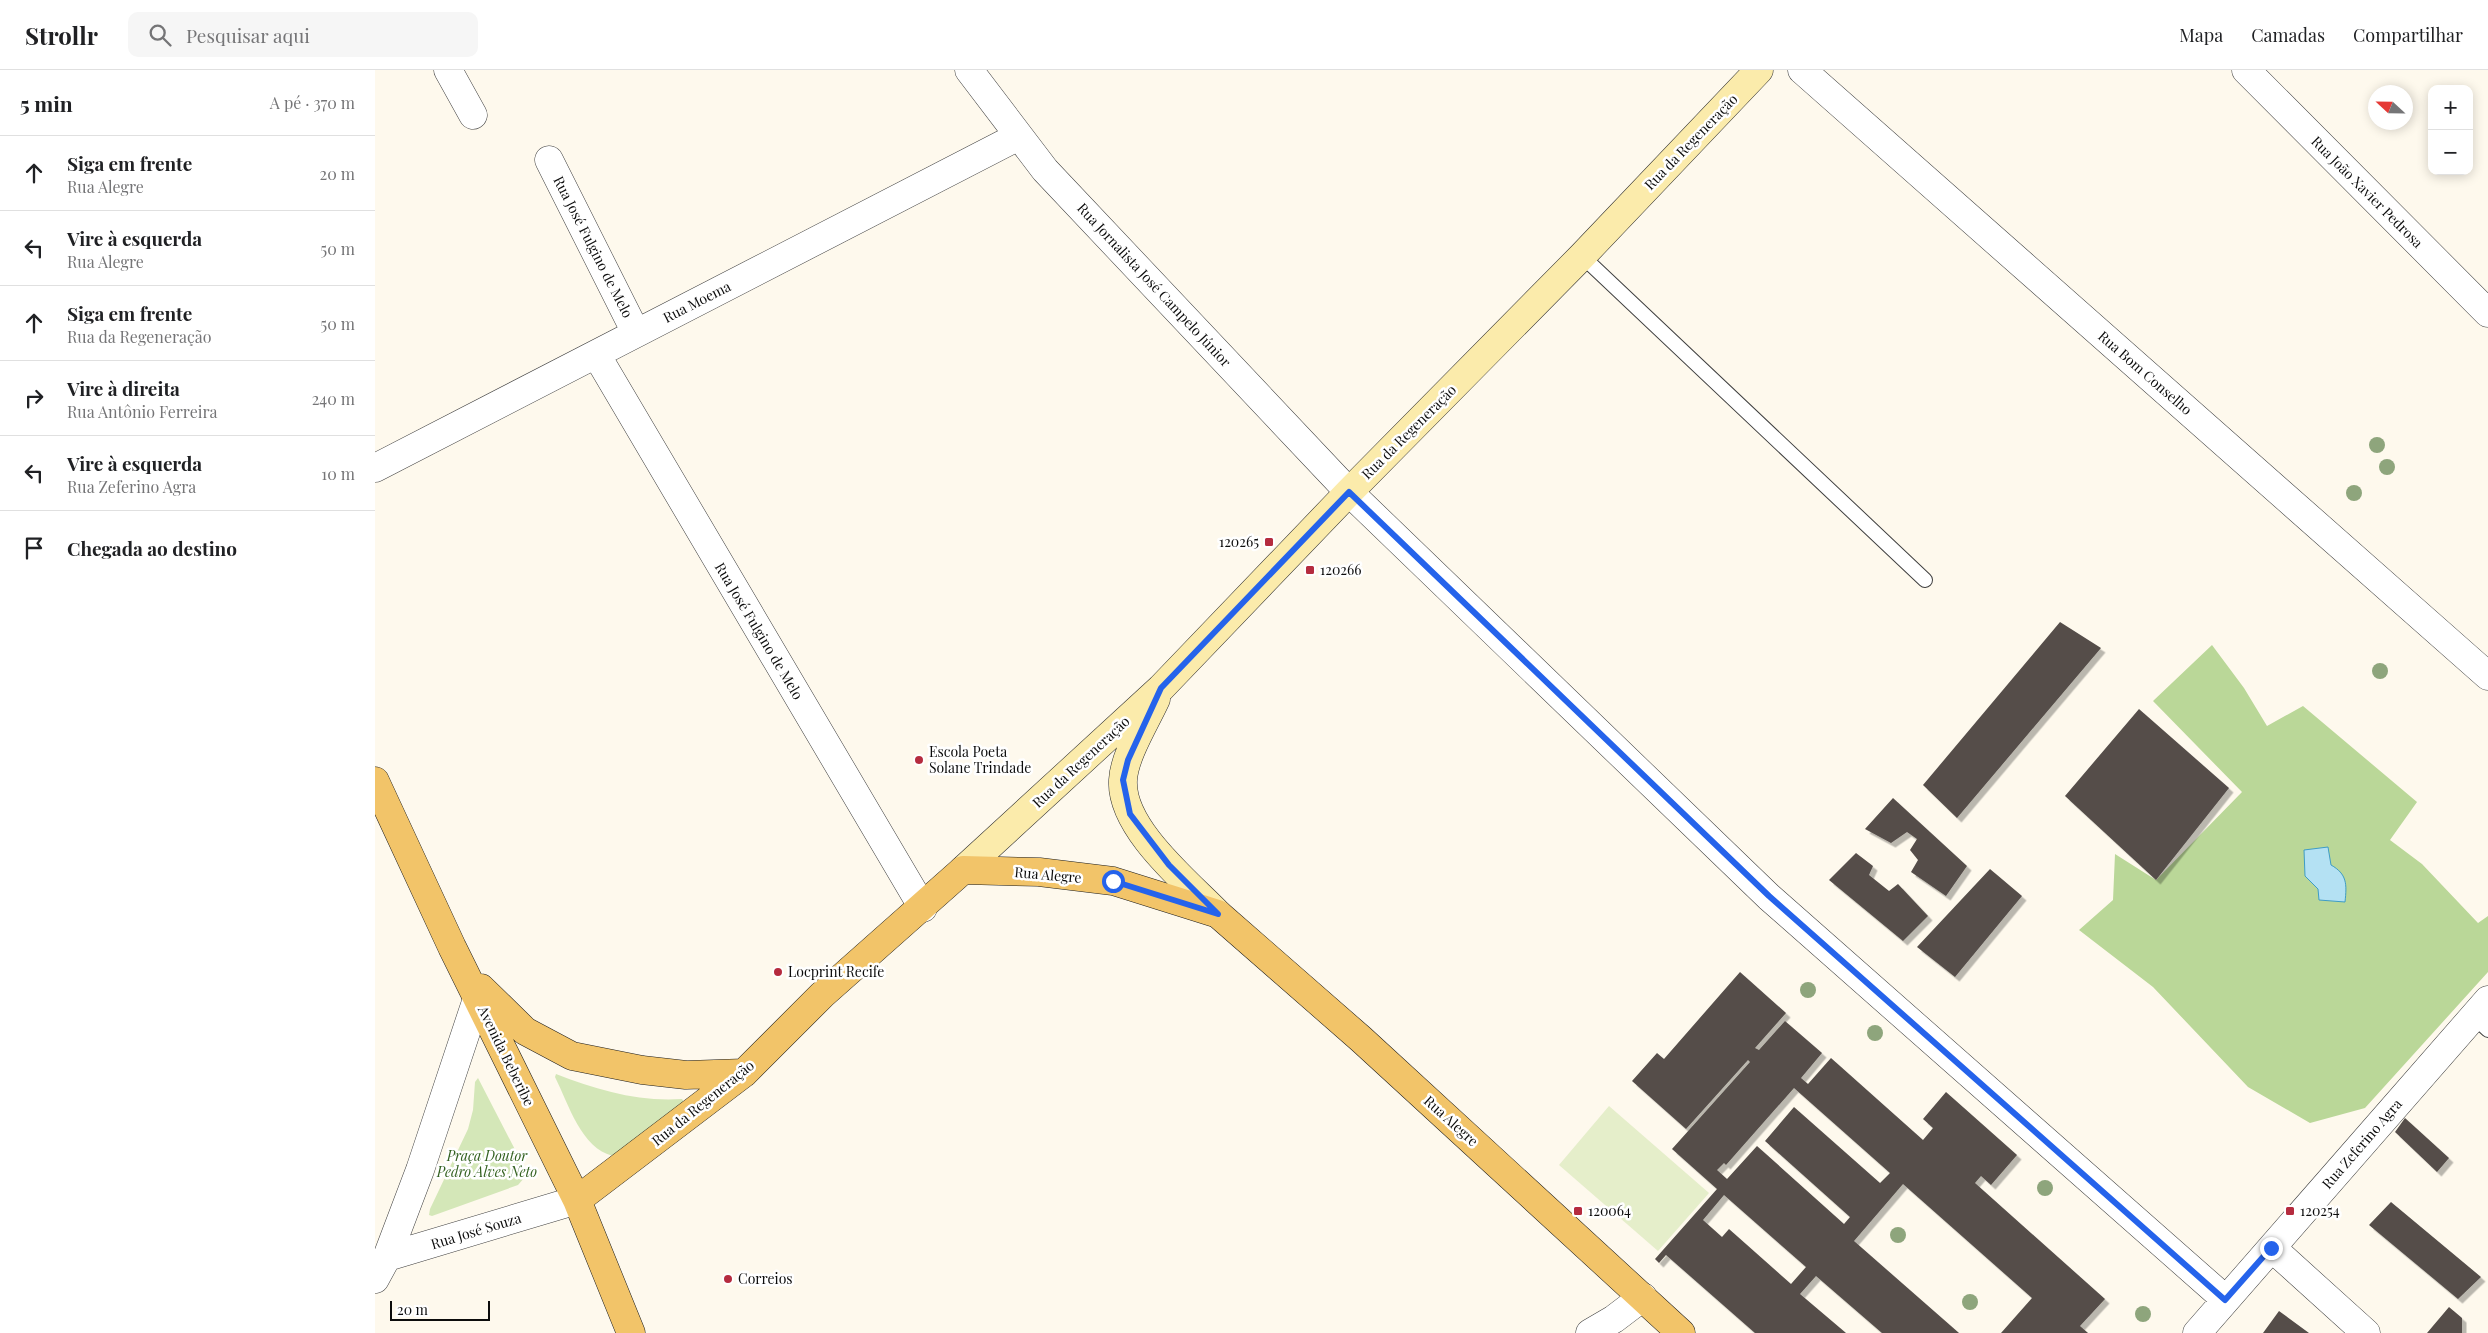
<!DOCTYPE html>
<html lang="pt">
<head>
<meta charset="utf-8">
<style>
  body { margin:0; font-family:"Playfair Display",serif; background:#f6f6f6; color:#202124 }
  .controls { position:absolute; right:15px; top:15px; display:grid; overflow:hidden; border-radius:10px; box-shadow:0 2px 12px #0003 }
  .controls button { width:45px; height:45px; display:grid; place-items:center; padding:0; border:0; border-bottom:1px solid #e0e0e0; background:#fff; color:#202124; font:25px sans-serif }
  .compass { position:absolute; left:1993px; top:15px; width:45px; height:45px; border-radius:50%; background:#fff; box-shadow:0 2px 12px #0003; rotate:292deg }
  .scale { position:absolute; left:15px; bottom:12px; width:100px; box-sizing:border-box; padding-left:5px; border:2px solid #0c0c0c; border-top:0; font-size:14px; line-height:18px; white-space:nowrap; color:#0c0c0c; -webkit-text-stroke:4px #fff; paint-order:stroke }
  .stop { position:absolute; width:15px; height:15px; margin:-11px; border:4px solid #2563eb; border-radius:50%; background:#fff }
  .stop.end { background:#2563eb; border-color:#fff; box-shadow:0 1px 5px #0008 }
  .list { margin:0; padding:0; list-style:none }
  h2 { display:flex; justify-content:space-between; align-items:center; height:65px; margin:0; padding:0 20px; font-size:21px }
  h2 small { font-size:16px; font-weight:400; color:#757577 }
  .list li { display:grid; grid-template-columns:32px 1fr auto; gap:15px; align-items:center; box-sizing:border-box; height:75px; padding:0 20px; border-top:1px solid #e0e0e0 }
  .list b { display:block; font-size:19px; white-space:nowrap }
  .list p { margin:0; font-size:16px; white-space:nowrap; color:#757577 }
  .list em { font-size:16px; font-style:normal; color:#757577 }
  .icon { flex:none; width:28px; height:28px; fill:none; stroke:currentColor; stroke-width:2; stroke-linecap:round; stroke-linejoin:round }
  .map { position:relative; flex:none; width:2113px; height:1263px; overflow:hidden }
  header { display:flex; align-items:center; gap:30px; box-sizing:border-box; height:70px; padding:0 25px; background:#fff; border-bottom:1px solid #e0e0e0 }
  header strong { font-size:24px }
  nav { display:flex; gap:28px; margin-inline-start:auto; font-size:18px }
  .search { width:350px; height:45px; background:#f6f6f6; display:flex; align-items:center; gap:12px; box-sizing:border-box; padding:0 18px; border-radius:10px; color:#757577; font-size:19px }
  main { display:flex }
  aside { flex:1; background:#fff }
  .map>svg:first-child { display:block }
  .green { fill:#d4e7b8 }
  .forest { fill:#bad798 }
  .pitch { fill:#e5eeca }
  .water { fill:#b4e1f3; stroke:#3e9cc6 }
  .building { fill:#544d49; fill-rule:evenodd; filter:url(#shadow) }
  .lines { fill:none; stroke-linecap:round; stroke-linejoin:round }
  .service-casing { stroke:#3f3f3f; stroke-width:16 }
  .minor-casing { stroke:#3f3f3f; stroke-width:29 }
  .tertiary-casing { stroke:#3f3f3f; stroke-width:29 }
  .secondary-casing { stroke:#2e2e2e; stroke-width:29 }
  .primary-casing { stroke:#1d1d1d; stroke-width:29 }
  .service { stroke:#fff; stroke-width:14 }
  .minor { stroke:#fff; stroke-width:28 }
  .tertiary { stroke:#fff; stroke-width:28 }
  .secondary { stroke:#fbebab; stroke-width:28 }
  .primary { stroke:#f2c469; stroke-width:28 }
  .tree { fill:#8ea57c }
  .route { stroke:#2563eb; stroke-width:6 }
  .poi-dot { fill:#b52b3e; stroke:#fff; stroke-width:2 }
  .labels { text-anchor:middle; stroke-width:5; stroke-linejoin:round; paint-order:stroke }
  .street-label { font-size:14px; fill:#0c0c0c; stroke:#fff }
  .poi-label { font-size:14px; fill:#0c0c0c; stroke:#fff; text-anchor:start }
  .park-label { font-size:14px; font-style:italic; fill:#336120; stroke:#fff }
</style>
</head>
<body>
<header>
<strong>Strollr</strong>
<div class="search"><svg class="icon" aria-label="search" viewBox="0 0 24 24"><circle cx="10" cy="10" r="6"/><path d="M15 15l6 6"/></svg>Pesquisar aqui</div>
<nav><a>Mapa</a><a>Camadas</a><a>Compartilhar</a></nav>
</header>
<main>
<aside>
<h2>5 min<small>A pé · 370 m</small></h2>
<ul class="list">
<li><svg class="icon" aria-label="ahead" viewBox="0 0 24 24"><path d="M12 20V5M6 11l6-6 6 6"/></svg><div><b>Siga em frente</b><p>Rua Alegre</p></div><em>20 m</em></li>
<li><svg class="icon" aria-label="left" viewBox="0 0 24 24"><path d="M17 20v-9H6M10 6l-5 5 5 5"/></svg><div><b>Vire à esquerda</b><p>Rua Alegre</p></div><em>50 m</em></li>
<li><svg class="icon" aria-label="ahead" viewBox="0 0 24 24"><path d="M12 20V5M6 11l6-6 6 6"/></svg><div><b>Siga em frente</b><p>Rua da Regeneração</p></div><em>50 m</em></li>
<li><svg class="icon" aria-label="right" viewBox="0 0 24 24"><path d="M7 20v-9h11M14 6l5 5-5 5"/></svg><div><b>Vire à direita</b><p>Rua Antônio Ferreira</p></div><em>240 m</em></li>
<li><svg class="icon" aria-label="left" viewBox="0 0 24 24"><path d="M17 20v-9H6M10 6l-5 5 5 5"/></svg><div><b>Vire à esquerda</b><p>Rua Zeferino Agra</p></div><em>10 m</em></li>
<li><svg class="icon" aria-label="arrive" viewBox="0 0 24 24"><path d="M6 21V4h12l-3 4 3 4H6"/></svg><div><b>Chegada ao destino</b></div></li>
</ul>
</aside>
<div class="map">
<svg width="2113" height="1263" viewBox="0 0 2113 1263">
  <defs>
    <filter id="shadow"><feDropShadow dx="4.5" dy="4.5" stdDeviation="0" flood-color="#0004"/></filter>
  </defs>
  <rect width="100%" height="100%" fill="#fef9ed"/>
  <path class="green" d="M181,1004C222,1020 263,1032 307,1029L309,1032L238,1086C206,1078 194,1035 180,1007Z
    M103,1008L149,1097L150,1107L143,1115L57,1146L54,1145L55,1139L93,1059L98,1040L100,1012Z"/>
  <path class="forest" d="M1837,575L1869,618L1892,656L1928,636L2042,732L2015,770L2047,794L2103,853L2113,846V902L1990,1038L1935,1053L1873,1017L1778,917L1704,860L1738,830L1740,784L1781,810L1867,722L1778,631Z"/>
  <path class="pitch" d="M1234,1036L1334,1123L1283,1181L1184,1095Z"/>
  <path class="water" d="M1953,777L1956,795C1972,804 1972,814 1970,832L1944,830L1943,819L1930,806L1929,780Z"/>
  <path class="building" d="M1685,552L1726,578L1582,748L1548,715Z
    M1764,639L1854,718L1781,810L1690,726Z
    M1518,728L1592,796L1571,826L1536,802L1543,790L1535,780L1542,769L1532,762L1516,773L1490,759Z
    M1481,783L1498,796L1494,805L1514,821L1523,814L1553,846L1528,871L1454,810Z
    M1615,799L1647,826L1580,907L1542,877Z
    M1365,902L1411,943L1380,978L1384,980L1410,951L1447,983L1426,1008L1433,1014L1456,988L1548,1070L1558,1058L1548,1049L1571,1022L1642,1085L1616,1115L1606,1106L1600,1113L1730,1229L1705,1256L1713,1263H1626L1657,1228L1528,1114L1479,1171L1584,1263H1507L1441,1206L1425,1224L1471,1263H1380L1291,1185L1284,1193L1280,1189L1342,1119L1297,1079L1375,992L1373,990L1311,1059L1257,1011L1282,983L1289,989ZM1419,1018L1515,1103L1505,1113L1419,1037L1390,1071L1475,1147L1469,1154L1382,1076L1352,1109L1342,1100L1349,1093L1351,1095ZM1349,1125L1431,1197L1416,1214L1354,1159L1347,1167L1328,1150Z
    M2030,1048L2074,1088L2062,1102L2020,1062Z
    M2016,1132L2106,1207L2083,1229L1994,1155Z
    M2074,1237L2087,1248V1263H2052Z
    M1904,1241L1934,1263H1888Z"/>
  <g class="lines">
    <defs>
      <path id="service" d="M1207,186L1550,510
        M2098,946L2113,960"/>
      <path id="minor" d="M73,0L98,45
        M594,0L670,100L974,422L1394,827L1850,1229
        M1427,0L2113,606
        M1871,0L2113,243
        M174,90L261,263
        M221,284L548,838
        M0,398L644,66
        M1897,1178L1991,1263
        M1215,1263L1239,1249L1268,1227
        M1822,1263L2113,930"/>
      <path id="tertiary" d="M12,1187L202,1130
        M0,1209L12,1187L45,1100L103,926"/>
      <path id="secondary" d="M781,629C771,651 749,686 748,710C745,758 812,812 843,844
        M588,800L786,618L974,422L1207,186L1384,0"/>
      <path id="primary" d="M0,711L77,877L202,1130L256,1263
        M106,918L150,961L197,986L267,1000L311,1005L369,1003
        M202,1130L369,1003L447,925L588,800L664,802L738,811L843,844L986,969L1306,1263"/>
    </defs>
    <use href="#service" class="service-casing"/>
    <use href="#minor" class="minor-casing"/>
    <use href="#tertiary" class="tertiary-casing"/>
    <use href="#secondary" class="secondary-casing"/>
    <use href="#primary" class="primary-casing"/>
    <use href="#service" class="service"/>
    <use href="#minor" class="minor"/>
    <use href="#tertiary" class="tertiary"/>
    <use href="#secondary" class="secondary"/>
    <use href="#primary" class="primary"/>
  </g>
  <g class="tree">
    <circle cx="2002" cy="375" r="8"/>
    <circle cx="2012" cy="397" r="8"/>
    <circle cx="1979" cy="423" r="8"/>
    <circle cx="2005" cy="601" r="8"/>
    <circle cx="1433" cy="920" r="8"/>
    <circle cx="1500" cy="963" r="8"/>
    <circle cx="1670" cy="1118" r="8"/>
    <circle cx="1523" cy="1165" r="8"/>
    <circle cx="1595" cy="1232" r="8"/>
    <circle cx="1768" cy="1244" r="8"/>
  </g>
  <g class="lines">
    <path class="route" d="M738,811L843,844L794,795L755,744L748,710L753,690L786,618L974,422L1394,826L1850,1230L1896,1178"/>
  </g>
  <g class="poi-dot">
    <rect x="889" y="467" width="10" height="10" rx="2.5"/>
    <rect x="930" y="495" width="10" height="10" rx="2.5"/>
    <circle cx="544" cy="690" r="5"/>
    <circle cx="403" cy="902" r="5"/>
    <rect x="1198" y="1136" width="10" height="10" rx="2.5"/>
    <rect x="1910" y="1136" width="10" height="10" rx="2.5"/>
    <circle cx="353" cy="1209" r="5"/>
  </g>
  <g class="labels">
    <g class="street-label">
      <text transform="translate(1316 72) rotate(-46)" y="5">Rua da Regeneração</text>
      <text transform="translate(1992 122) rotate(45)" y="5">Rua João Xavier Pedrosa</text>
      <text transform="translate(218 177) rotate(63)" y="5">Rua José Fulgino de Melo</text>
      <text transform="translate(779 215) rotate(47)" y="5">Rua Jornalista José Campelo Júnior</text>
      <text transform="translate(322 232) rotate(-27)" y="5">Rua Moema</text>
      <text transform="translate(1770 303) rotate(41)" y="5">Rua Bom Conselho</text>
      <text transform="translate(1034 362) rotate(-45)" y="5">Rua da Regeneração</text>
      <text transform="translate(384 561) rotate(59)" y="5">Rua José Fulgino de Melo</text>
      <text transform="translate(706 692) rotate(-43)" y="5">Rua da Regeneração</text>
      <text transform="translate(673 805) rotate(5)" y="5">Rua Alegre</text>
      <text transform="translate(131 986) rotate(64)" y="5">Avenida Beberibe</text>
      <text transform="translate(328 1033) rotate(-39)" y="5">Rua da Regeneração</text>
      <text transform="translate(1076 1051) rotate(42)" y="5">Rua Alegre</text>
      <text transform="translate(1987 1074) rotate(-49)" y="5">Rua Zeferino Agra</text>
      <text transform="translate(101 1161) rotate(-17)" y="5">Rua José Souza</text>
    </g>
    <g class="poi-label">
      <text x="884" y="477" text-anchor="end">120265</text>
      <text x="945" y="505">120266</text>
      <text x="554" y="687">Escola Poeta<tspan x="554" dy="16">Solane Trindade</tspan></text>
      <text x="413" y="907">Locprint Recife</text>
      <text x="1213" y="1146">120064</text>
      <text x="1925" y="1146">120254</text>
      <text x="363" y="1214">Correios</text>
    </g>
    <g class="park-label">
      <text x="112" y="1091">Praça Doutor<tspan x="112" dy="16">Pedro Alves Neto</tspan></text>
    </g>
  </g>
</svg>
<div class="controls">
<button>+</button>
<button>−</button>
</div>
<svg class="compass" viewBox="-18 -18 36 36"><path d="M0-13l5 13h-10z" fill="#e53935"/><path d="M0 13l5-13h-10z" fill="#757577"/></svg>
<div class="scale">20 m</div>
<div class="stop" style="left:738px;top:811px"></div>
<div class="stop end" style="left:1896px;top:1178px"></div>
</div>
</main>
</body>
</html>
